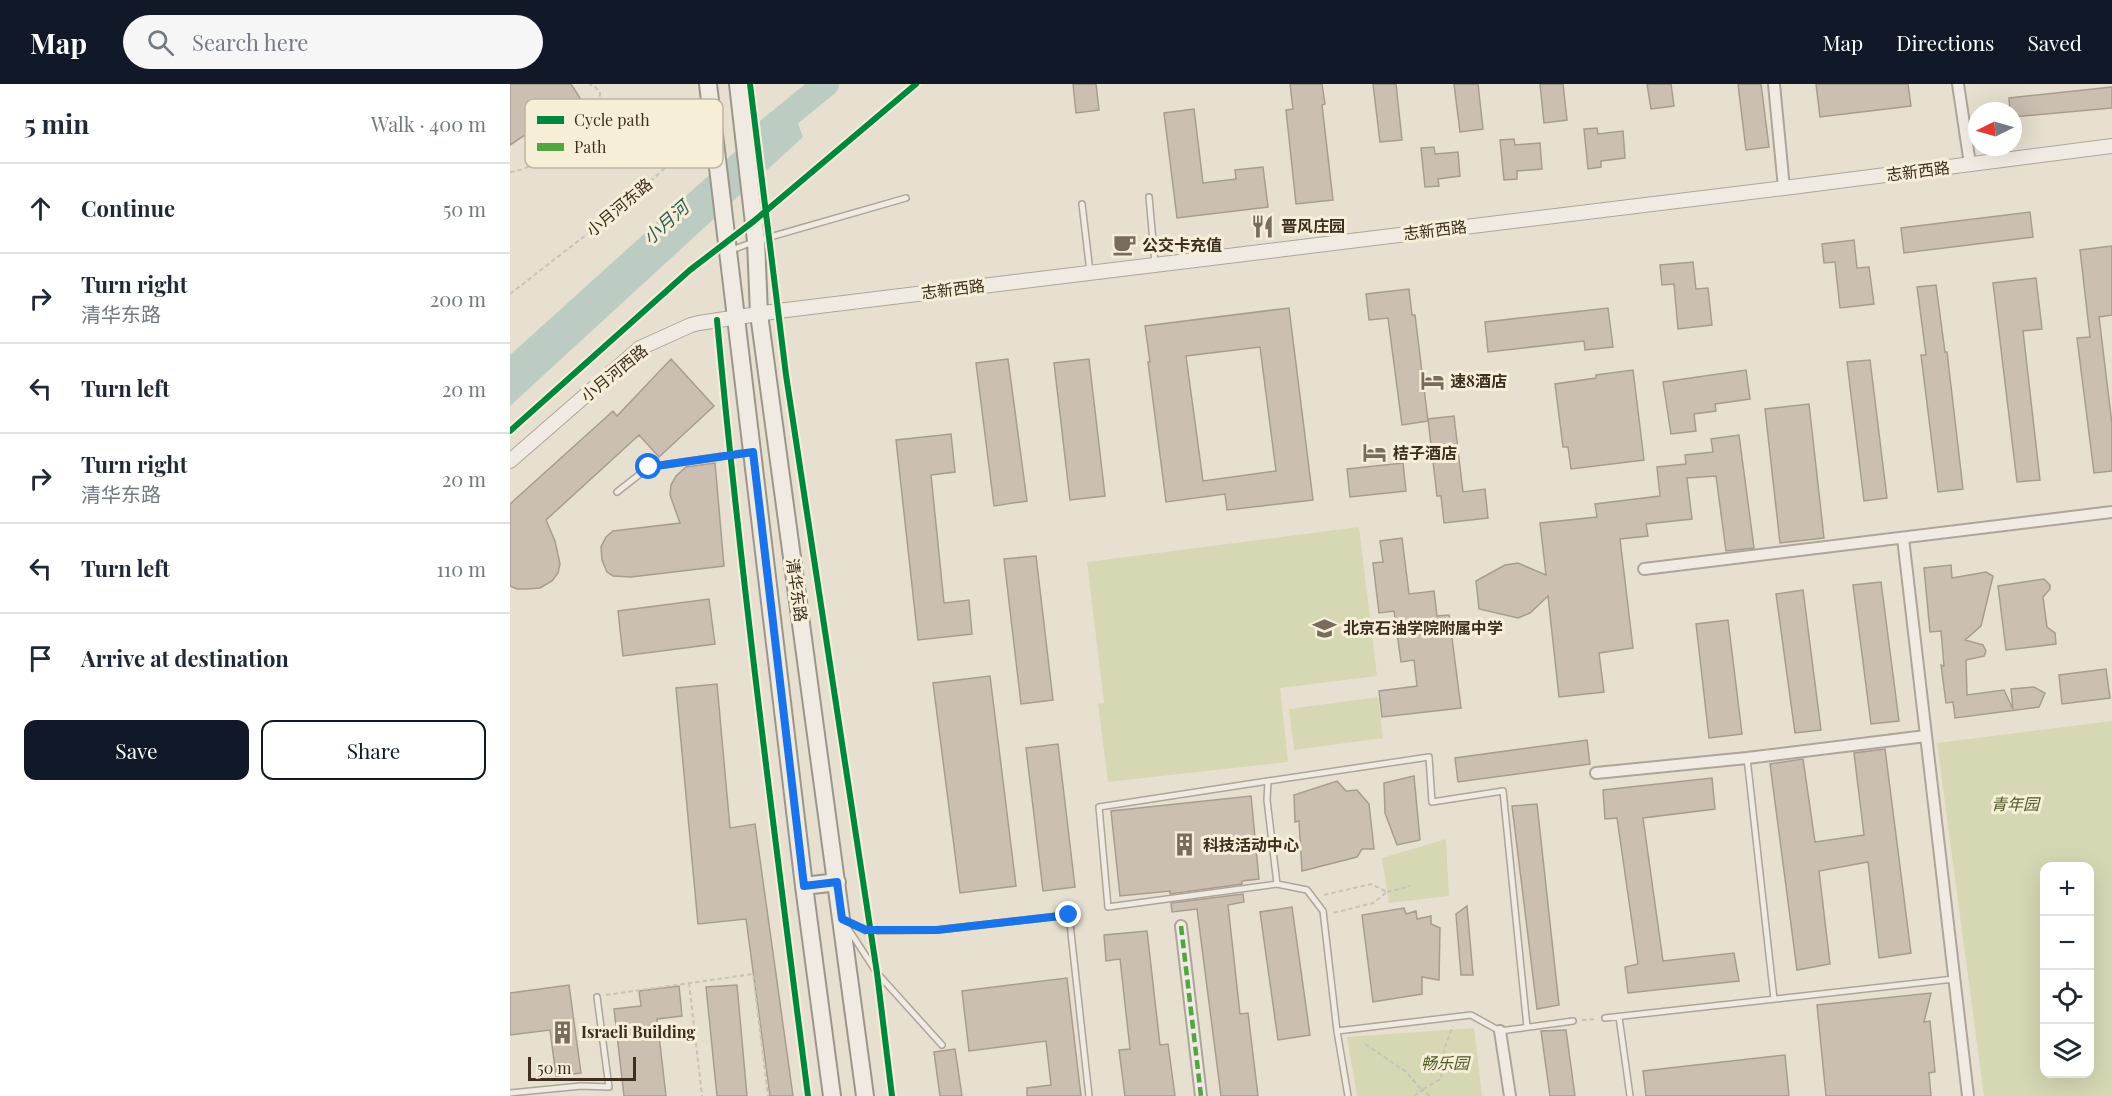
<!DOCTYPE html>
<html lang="en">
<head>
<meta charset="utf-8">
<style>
  body { margin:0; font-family:"Playfair Display","Noto Sans SC",serif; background:#f6f6f7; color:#1f2937 }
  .controls { position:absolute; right:18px; bottom:18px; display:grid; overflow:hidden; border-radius:12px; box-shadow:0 6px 24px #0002 }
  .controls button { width:54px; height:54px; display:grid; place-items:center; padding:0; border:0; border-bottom:2px solid #e0e1e3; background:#fff; color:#1f2937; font:30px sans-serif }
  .compass { position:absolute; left:1458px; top:18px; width:54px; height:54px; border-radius:50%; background:#fff; box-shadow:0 6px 24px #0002; rotate:265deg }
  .scale { position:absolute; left:18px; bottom:15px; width:108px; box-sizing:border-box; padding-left:6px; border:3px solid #3d2e20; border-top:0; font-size:16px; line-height:21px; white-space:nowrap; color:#3d2e20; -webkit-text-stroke:4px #f7eed8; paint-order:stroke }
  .stop { position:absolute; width:18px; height:18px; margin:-14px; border:4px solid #1a73e8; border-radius:50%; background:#fff }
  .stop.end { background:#1a73e8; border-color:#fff; box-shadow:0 2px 6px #0008 }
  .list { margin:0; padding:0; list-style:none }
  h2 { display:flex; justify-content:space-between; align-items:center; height:78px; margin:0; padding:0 24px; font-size:26px }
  h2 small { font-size:20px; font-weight:400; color:#747a83 }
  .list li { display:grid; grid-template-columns:39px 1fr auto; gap:18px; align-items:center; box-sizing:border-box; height:90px; padding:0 24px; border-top:2px solid #e0e1e3 }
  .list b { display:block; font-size:22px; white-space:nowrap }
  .list p { margin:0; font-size:20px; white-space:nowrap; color:#747a83 }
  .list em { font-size:20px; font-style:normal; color:#747a83 }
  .actions { display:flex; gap:12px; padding:18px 24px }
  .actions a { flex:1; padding:14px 0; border:2px solid #111827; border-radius:12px; text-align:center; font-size:21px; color:#111827 }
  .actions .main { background:#111827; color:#fff }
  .icon { flex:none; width:33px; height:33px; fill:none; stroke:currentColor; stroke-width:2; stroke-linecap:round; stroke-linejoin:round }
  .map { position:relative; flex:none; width:1602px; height:1012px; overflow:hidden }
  header { display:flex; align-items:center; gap:36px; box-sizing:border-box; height:84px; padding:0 30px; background:#111827; color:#fff }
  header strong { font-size:28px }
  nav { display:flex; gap:33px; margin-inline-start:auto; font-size:21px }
  .search { width:420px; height:54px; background:#f6f6f7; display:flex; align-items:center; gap:15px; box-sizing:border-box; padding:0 21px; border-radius:33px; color:#747a83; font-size:22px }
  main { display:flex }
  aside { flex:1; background:#fff }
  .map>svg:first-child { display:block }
  .green { fill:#d6d7b3; fill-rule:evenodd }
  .water { fill:#bcccc2 }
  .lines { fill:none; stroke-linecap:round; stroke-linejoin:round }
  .river { stroke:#bcccc2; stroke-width:26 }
  .building { fill:#cbbfb2; stroke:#a89c90; stroke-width:1.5; fill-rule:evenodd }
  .service-casing { stroke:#ada599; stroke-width:8 }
  .minor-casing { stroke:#ada599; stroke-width:14 }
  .tertiary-casing { stroke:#ada599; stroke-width:16 }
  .secondary-casing { stroke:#9c958a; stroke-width:20 }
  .path { stroke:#c8c2b9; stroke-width:2; stroke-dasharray:4.5 3; stroke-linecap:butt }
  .service { stroke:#efebe3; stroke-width:5 }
  .minor { stroke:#efebe3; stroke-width:10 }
  .tertiary { stroke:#efebe3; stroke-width:14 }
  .secondary { stroke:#efebe3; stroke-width:16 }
  .quiet { stroke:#54a441; stroke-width:4.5; stroke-dasharray:9 4.5; stroke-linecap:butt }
  .cycleway-casing { stroke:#f7eed8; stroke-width:10 }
  .cycleway { stroke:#00873e; stroke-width:6 }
  .route { stroke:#1a73e8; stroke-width:8 }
  .labels { text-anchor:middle; stroke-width:6; stroke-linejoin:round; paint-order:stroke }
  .street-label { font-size:16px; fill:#3d2e20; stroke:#f7eed8 }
  .poi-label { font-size:16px; font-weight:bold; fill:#3d2e20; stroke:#f7eed8; text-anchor:start }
  .park-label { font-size:16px; font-style:italic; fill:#4d5a26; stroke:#f7eed8 }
  .water-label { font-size:18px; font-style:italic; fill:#2f5d5a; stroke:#f7eed8 }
  .key { fill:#f7eed8; stroke:#bfb4a1; stroke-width:1.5 }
  .key-label { font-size:16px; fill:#3d2e20 }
</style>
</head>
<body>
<header>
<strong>Map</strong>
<div class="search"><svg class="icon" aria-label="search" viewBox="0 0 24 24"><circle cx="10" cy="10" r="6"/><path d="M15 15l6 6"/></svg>Search here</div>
<nav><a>Map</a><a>Directions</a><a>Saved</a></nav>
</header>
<main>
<aside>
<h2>5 min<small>Walk · 400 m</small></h2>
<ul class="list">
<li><svg class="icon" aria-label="ahead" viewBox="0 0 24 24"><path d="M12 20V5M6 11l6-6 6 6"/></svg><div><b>Continue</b></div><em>50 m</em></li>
<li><svg class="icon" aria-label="right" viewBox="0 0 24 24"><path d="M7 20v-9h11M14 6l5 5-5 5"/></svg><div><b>Turn right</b><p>清华东路</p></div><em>200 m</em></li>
<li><svg class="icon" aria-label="left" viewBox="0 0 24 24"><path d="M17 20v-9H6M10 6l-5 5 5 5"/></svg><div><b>Turn left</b></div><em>20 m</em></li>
<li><svg class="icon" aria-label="right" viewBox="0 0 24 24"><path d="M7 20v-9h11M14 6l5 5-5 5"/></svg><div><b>Turn right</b><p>清华东路</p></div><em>20 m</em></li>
<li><svg class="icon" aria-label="left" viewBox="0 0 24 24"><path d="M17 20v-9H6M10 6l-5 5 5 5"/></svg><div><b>Turn left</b></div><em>110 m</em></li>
<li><svg class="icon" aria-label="arrive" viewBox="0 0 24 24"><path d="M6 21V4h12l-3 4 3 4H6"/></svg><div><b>Arrive at destination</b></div></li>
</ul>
<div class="actions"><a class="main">Save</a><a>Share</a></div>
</aside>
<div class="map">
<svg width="1602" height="1012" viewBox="0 0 1602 1012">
  <rect width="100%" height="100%" fill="#e7e0d1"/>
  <path class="green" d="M849,443L867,592L770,604L778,678L598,698L588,620L594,619L577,478Z
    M868,613L873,654L784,666L779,625Z
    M1602,637V1012H1474L1427,659ZM1534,782H1580V990H1534Z
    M936,755L939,812L879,819L872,774Z
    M964,944L972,1012H847L837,953Z"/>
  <path class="water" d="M280,18L293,53L0,322V271Z"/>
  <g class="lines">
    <path class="river" d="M258,47L316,0"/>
  </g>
  <path class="building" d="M0,0H61L70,14L0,61Z
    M563,0H586L589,26L566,29Z
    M780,0H812L815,20L812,21L823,116L786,120L776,26L783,25Z
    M863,0H886L892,56L870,58Z
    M944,0H968L973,45L950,48Z
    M1030,0H1053L1057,36L1034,39Z
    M1137,0H1161L1164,22L1141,25Z
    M1228,0H1251L1259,63L1236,66Z
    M1306,0H1398L1401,22L1310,33Z
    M1602,3V24L1503,33V27H1500L1499,14Z
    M684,25L693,99L726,95L725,86L753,83L758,123L667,134L654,29Z
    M1087,44L1088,50L1113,47L1115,74L1091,77V83L1078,85L1074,45Z
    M1004,55L1005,61L1030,59L1032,85L1007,87V95L994,96L990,56Z
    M924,63L925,70L948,68L950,92L928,95L929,102L915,103L911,64Z
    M1520,128L1523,153L1394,169L1391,144Z
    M1344,156L1347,184L1359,183L1364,220L1330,224L1325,178L1314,179L1312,160Z
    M1602,162V231L1589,233L1602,340V387L1584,389L1567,254L1580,253L1570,166Z
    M1183,178L1186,205L1198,204L1202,241L1168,245L1164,200L1152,201L1150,181Z
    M1526,194L1532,245L1513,247L1530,396L1507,398L1483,199Z
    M1426,201L1435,268H1437L1453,405L1428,408L1411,271H1416L1407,203Z
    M899,205L902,231H905L918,337L892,341L878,234L859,236L856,210Z
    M779,224L803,416L717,426L715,410L656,418L638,278H640L635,242ZM750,263L766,387L693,397L676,272Z
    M1098,224L1103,263L1075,266L1074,257L978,268L975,238Z
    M161,275L204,322L149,373L129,351L36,436L45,457L50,480L48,489L42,497L30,504L17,505H7L0,502V420L103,327L107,332Z
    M498,275L517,417L484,422L466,279Z
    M579,275L595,412L560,416L544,279Z
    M1360,276L1377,414L1354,417L1337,278Z
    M1123,286L1134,376L1061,385L1058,363H1053L1045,300L1086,294V291Z
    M1236,286L1240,315L1205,320L1206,327L1184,330L1186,347L1161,350L1153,298Z
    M1299,320L1314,454L1270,459L1255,325Z
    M944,332L953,408L975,405L978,434L934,439L931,412H927L918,335Z
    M441,350L445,388L421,391L434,519L459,516L462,550L408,556L386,356Z
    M1229,351L1244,464L1216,467L1206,392L1177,394L1182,435L1136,440L1138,452L1110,455L1123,564L1089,569L1094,608L1049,613L1038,512L1020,529L1008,534L969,525L966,497L995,481L1008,479L1036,491L1030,439L1087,433L1085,420L1150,412L1147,383L1176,380L1175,371L1203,368L1201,355Z
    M205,379L214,482L121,493L103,492L97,488L92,476L91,463L96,453L103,447L170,439L160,411L161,401L166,392L176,383Z
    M893,379L896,407L840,413L837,385Z
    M892,454L899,510L924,507L927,532L939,531L951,624L872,633L869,607L907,602L904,576L891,578L884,527L869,529L863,479L873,478L870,457Z
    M526,472L543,616L511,620L494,475Z
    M1441,481L1442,494L1476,488L1483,492L1471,542L1455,556L1473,561L1476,567L1474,572L1456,576L1457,611L1494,606L1503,625L1501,605L1524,603L1535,609L1529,623L1445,634L1443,618L1436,619L1431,581L1434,582L1431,547L1420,548L1414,484Z
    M1534,495L1540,501V505L1533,513L1537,543L1545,549L1546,560L1496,566L1488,502Z
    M1371,498L1389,637L1361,640L1343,501Z
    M1293,506L1311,646L1285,649L1266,510Z
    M199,515L205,560L113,572L108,527Z
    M1218,536L1232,650L1199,654L1186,540Z
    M1596,585L1600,614L1552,620L1549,591Z
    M480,592L506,802L450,809L423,599Z
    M207,600L220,744L245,740L283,1012H260L236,835L188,840L166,604Z
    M1077,656L1080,680L948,698L945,674Z
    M548,660L565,803L533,807L516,664Z
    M1375,665L1401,869L1369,874L1358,778L1309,787L1320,880L1287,886L1260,680L1293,675L1305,758L1354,751L1344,669Z
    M904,692L910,756L887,761L875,729L874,699Z
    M1202,694L1205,725L1133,734L1153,877L1224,869L1229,897L1118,909L1115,883L1128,880L1107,734L1095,735L1093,706Z
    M827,697L836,707L847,706L859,720L864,765H852L847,773L792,787L789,737L785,738L784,711Z
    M741,712L749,795L732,797V800L660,810V807L610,812L601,727Z
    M1027,720L1049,921L1027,925L1002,722Z
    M733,810L734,818L718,821L730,930L738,929L748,1012H711L687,825L662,828L661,819Z
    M957,822L963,891H951L946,830Z
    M782,823L800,951L768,956L750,828Z
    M894,824L896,830L906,827L907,835L921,832V840L930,844L929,896L912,893V910L863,918L852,831Z
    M637,847L650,961L658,960L665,1012H615L609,966L620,965L610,875L596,877L594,851Z
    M557,894L571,1012H517V1004L541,1001L536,957L459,967L452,907Z
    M59,901L71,989L46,992L40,946L0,951V909Z
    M227,901L237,1012H207L196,903Z
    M169,902L172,932L147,935L156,1012H114L104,925L131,922L129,907Z
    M1421,909L1414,938L1420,937L1425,988L1419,989L1421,1012H1316L1307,921Z
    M1056,946L1065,1012H1040L1031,947Z
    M445,965L452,1012H430L424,968Z
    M1275,971L1279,1012H1136L1133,987Z"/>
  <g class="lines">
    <defs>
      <path id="service" d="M639,113L645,180
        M572,120L580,188
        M219,167L246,157L396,114
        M107,408L139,383L241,368
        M1237,674L1264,915
        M758,697L589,723L598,823L767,800
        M334,836L356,847L427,846L559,831L579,1012
        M337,843L367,889L432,961
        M1109,933L1120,1012
        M1095,934L1444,895
        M827,947L813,827L797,806L767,800L757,716L758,697L919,673L922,718L993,707L1017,943
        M0,1009L71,1002L99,1003L87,913
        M838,1012L827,947L961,931L990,947L1063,937"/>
      <path id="minor" d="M1264,0L1274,104
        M1448,0L1460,80
        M1393,454L1458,1012
        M1134,485L1602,428
        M1086,689L1237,674L1416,652
        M671,842L691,1012
        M990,947L1000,1012"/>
      <path id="tertiary" d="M0,377L130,264L181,241L189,239L268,227L1274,104L1602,62"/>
      <path id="secondary" d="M198,0L294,802L322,1012
        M228,0L246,157L249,230L355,1012
        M294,802L327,798"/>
    </defs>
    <use href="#service" class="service-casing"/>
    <use href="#minor" class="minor-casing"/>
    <use href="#tertiary" class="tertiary-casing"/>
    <use href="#secondary" class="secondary-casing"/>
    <path class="path" d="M0,88C17,86 30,78 36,62C38,54 41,46 47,41C53,36 58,38 65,37C81,35 90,24 90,8L84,2L79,0
      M259,124L406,0
      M0,210L113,122L156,83L174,49L187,35
      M0,347L180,186L203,168
      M877,808L900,802
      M814,811L861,800L877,808L863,819L823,829
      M179,899L192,1012
      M96,911L243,890L258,1012
      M1072,936L1087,935
      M855,960L895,987L912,1006L931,995L934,965L943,942
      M904,1012L912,1006L920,1012"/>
    <use href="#service" class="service"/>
    <use href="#minor" class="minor"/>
    <use href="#tertiary" class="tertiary"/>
    <use href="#secondary" class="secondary"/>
    <path class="quiet" d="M671,842L691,1012"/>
    <defs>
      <path id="cycleway" d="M240,0L276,291L367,889L382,1012
        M207,236C231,495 265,754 298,1012
        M0,347L180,186L244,137L406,0"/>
    </defs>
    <use href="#cycleway" class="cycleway-casing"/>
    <use href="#cycleway" class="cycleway"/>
  </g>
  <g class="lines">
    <path class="route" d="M139,383L243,368L294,802L327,798L332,835L356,846H427L559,831"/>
  </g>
  <defs>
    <symbol id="restaurant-bare" viewBox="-9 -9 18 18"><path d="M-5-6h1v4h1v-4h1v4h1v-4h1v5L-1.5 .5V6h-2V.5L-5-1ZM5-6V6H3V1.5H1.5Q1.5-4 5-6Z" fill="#786c5e" stroke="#f7eed8" stroke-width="2.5" paint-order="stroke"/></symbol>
    <symbol id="cafe-bare" viewBox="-9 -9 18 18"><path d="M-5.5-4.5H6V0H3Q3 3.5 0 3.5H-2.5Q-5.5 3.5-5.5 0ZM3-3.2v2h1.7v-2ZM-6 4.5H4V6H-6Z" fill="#786c5e" stroke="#f7eed8" stroke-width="2.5" paint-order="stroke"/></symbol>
    <symbol id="hotel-bare" viewBox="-9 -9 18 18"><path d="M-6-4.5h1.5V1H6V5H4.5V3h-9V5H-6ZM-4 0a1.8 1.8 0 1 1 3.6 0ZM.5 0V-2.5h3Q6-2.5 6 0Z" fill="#786c5e" stroke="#f7eed8" stroke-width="2.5" paint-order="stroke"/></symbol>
    <symbol id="school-bare" viewBox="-9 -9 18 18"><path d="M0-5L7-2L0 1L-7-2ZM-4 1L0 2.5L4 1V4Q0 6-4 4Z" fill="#786c5e" stroke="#f7eed8" stroke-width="2.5" paint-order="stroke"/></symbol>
    <symbol id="building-bare" viewBox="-9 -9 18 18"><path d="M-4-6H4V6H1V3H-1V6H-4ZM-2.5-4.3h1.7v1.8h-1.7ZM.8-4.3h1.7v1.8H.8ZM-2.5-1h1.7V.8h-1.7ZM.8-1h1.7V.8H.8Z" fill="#786c5e" stroke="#f7eed8" stroke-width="2.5" paint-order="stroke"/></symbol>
  </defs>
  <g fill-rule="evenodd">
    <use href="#restaurant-bare" x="736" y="126" width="33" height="33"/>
    <use href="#cafe-bare" x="598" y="144" width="33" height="33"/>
    <use href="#hotel-bare" x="906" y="280" width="33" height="33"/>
    <use href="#hotel-bare" x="848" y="352" width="33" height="33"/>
    <use href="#school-bare" x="798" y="528" width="33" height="33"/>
    <use href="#building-bare" x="658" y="744" width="33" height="33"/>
    <use href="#building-bare" x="36" y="932" width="33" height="33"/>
  </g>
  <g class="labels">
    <g class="street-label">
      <text transform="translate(1408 87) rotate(-7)" y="6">志新西路</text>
      <text transform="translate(109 123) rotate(-40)" y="6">小月河东路</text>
      <text transform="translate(925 146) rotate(-7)" y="6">志新西路</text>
      <text transform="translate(443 205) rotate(-7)" y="6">志新西路</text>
      <text transform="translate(104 289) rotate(-39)" y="6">小月河西路</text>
      <text transform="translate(287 506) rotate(82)" y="6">清华东路</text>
    </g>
    <g class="poi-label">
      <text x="771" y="148">晋风庄园</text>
      <text x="632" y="167">公交卡充值</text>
      <text x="940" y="303">速8酒店</text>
      <text x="883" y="375">桔子酒店</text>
      <text x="833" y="550">北京石油学院附属中学</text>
      <text x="693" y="767">科技活动中心</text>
      <text x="71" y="954">Israeli Building</text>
    </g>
    <g class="park-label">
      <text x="1505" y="726">青年园</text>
      <text x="935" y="985">畅乐园</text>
    </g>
    <g class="water-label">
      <text transform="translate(156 139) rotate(-42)" y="6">小月河</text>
    </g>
  </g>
  <rect x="15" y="15" width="198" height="69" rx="9" class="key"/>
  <rect x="27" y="32" width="27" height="8" fill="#00873e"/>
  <rect x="27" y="59" width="27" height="8" fill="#54a441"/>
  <g class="key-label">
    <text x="64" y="42">Cycle path</text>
    <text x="64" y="69">Path</text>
  </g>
</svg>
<div class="controls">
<button>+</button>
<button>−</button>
<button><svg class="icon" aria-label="locate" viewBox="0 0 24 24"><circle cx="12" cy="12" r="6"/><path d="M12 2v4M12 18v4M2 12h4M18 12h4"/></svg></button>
<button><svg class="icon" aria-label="layers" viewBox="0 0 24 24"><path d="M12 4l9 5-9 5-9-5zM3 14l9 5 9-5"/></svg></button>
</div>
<svg class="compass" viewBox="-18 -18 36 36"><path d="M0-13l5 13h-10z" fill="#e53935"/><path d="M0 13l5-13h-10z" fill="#747a83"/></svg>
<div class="scale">50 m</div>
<div class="stop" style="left:139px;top:383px"></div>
<div class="stop end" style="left:559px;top:831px"></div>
</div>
</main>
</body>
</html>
